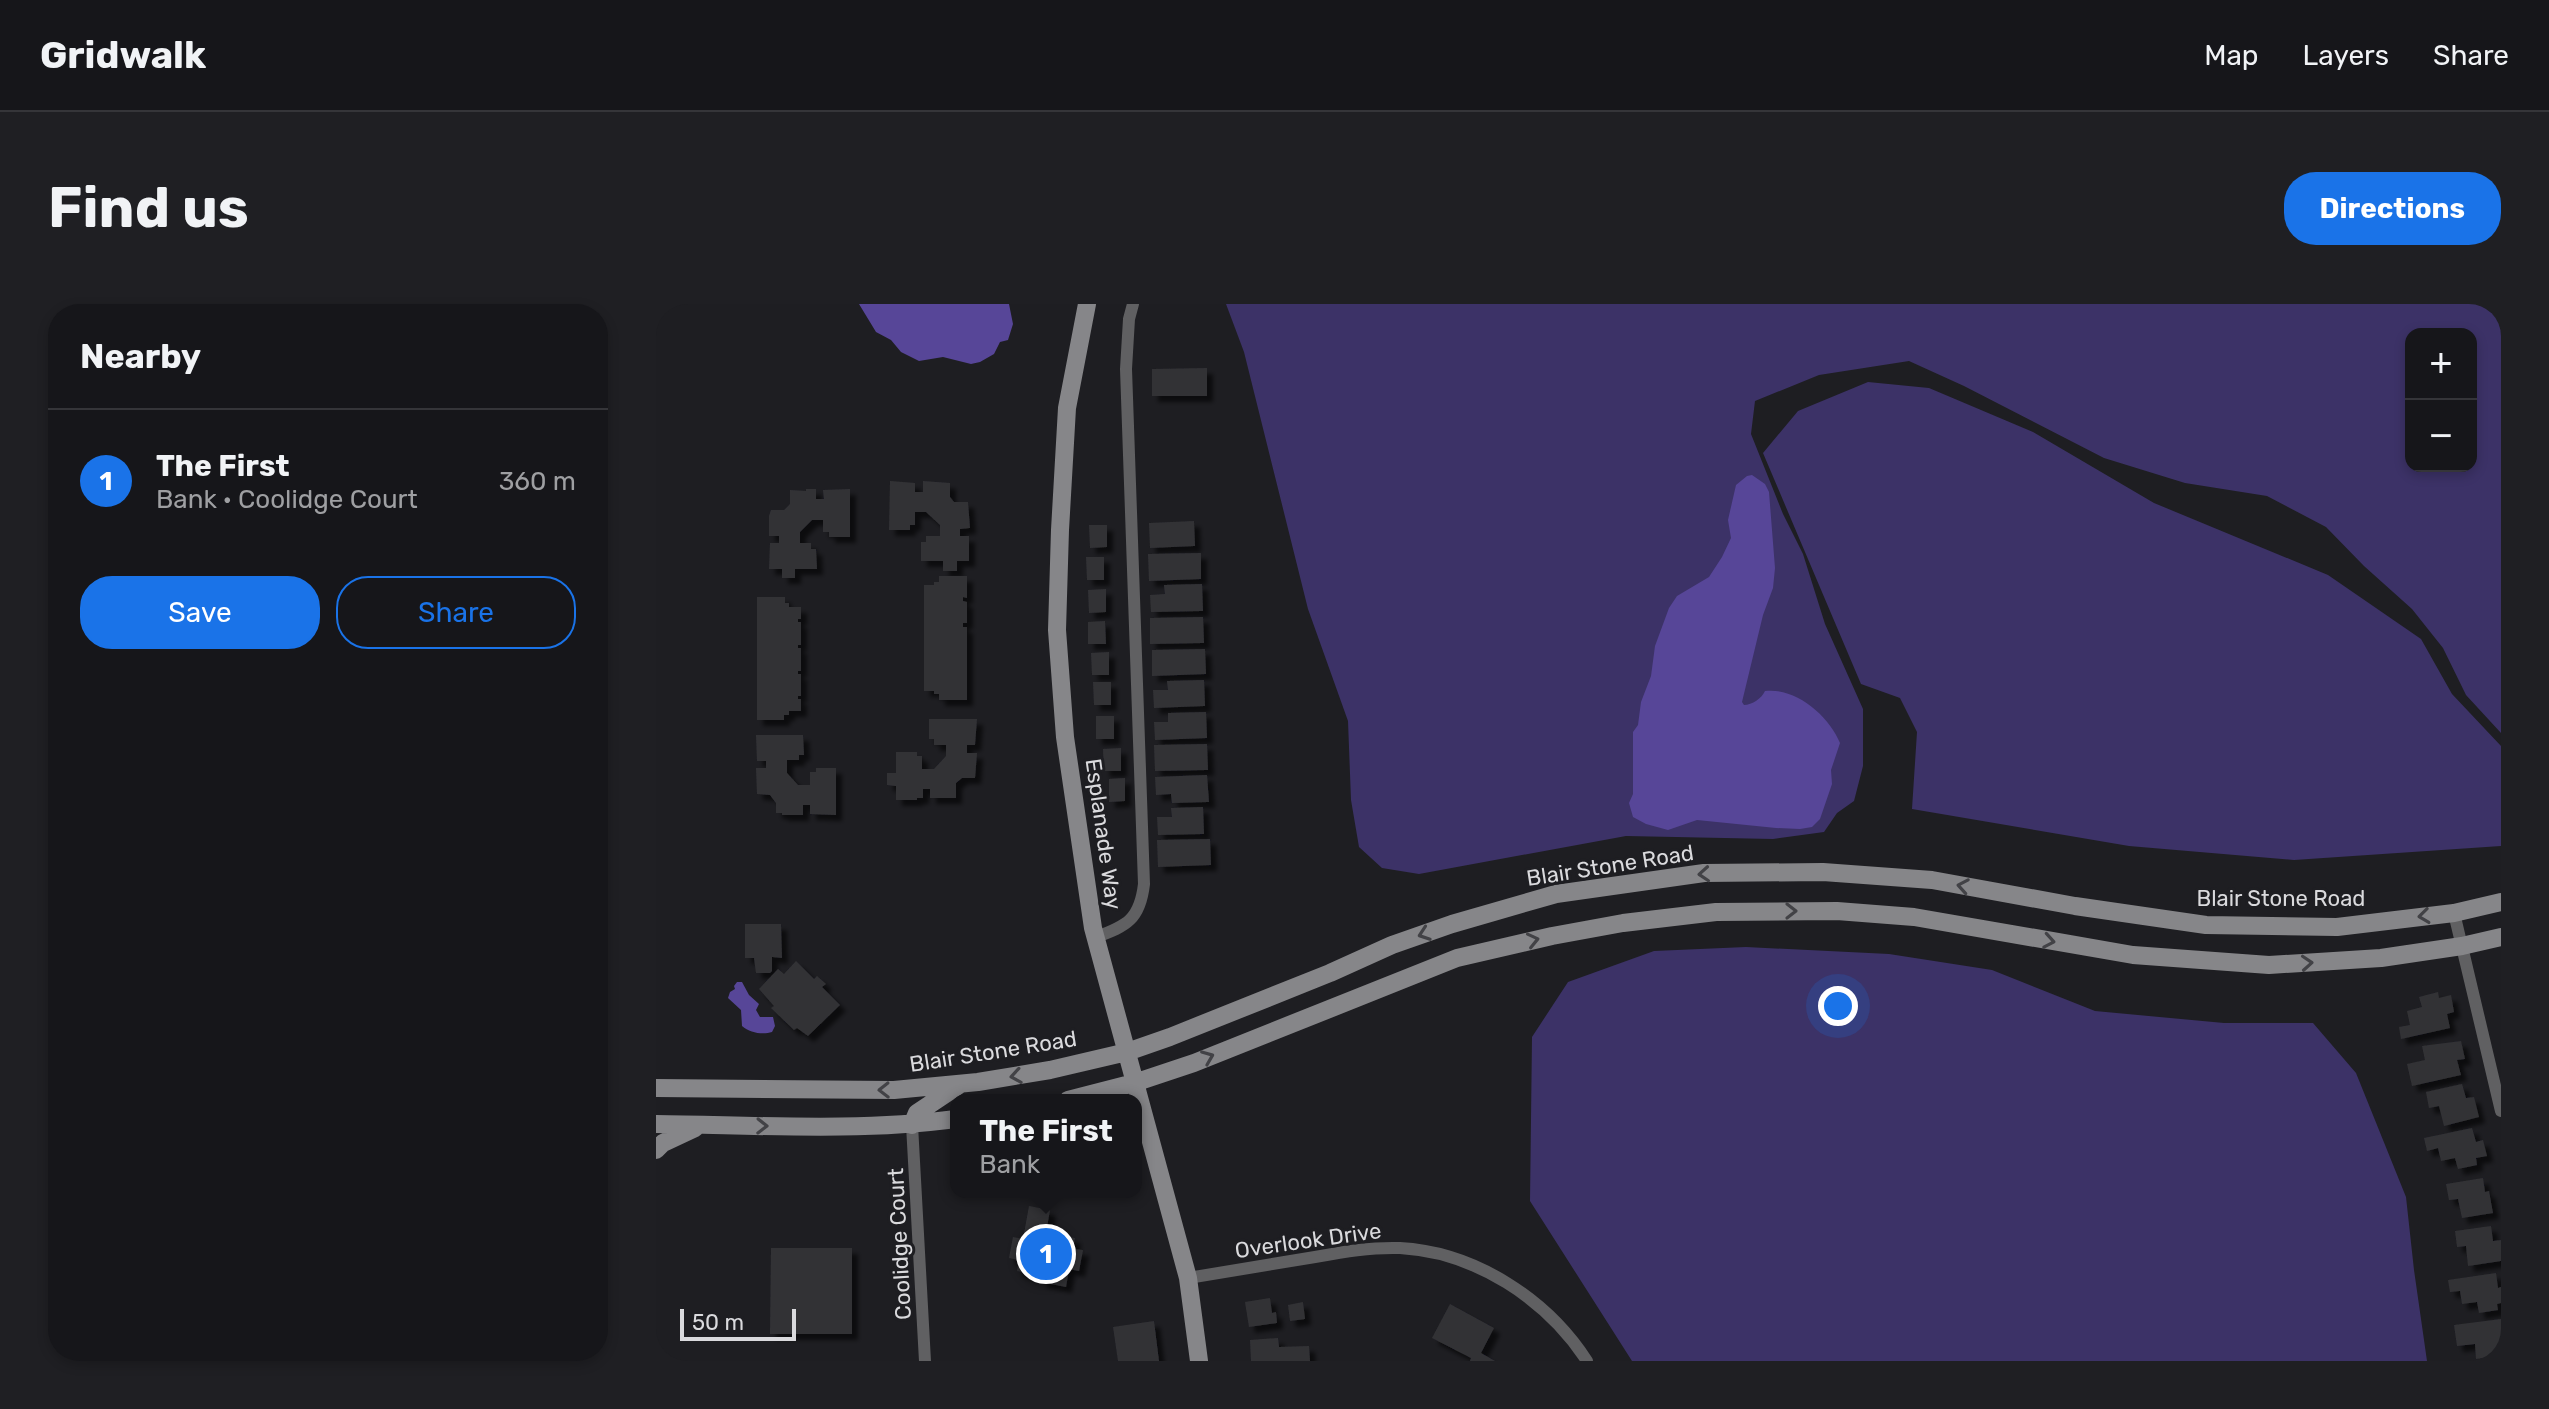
<!DOCTYPE html>
<html lang="en">
<head>
<meta charset="utf-8">
<style>
  body { margin:0; font-family:Rubik,sans-serif; background:#1f1f23; color:#f1f3f6 }
  .controls { position:absolute; right:24px; top:24px; display:grid; overflow:hidden; border-radius:16px; box-shadow:0 4px 12px #0003 }
  .controls button { width:72px; height:72px; display:grid; place-items:center; padding:0; border:0; border-bottom:2px solid #353539; background:#16161a; color:#f1f3f6; font:40px sans-serif }
  .scale { position:absolute; left:24px; bottom:20px; width:116px; box-sizing:border-box; padding-left:8px; border:4px solid #dadadd; border-top:0; font-size:22px; line-height:28px; white-space:nowrap; color:#dadadd; -webkit-text-stroke:6px #1e1e22; paint-order:stroke }
  .you { position:absolute; left:1182px; top:702px; width:28px; height:28px; margin:-20px; border:6px solid #fff; border-radius:50%; background:#1a73e8; box-shadow:0 0 0 12px #1a73e833 }
  .badge { display:grid; place-items:center; width:52px; height:52px; border-radius:50%; background:#1a73e8; color:#fff; font-size:26px; font-weight:700 }
  .pin { position:absolute; translate:-50% -50%; border:4px solid #fff; box-shadow:0 2px 8px #0006 }
  .popup { position:absolute; left:294px; top:790px; width:192px; height:104px; box-sizing:border-box; display:grid; place-content:center; border-radius:16px; background:#16161a; filter:drop-shadow(0 2px 6px #0005); font-size:26px; white-space:nowrap; color:#9e9fa2 }
  .popup b { font-size:30px; color:#f1f3f6 }
  .popup::after { content:''; position:absolute; left:50%; top:100%; margin-left:-16px; border:16px solid transparent; border-top-color:#16161a }
  .list { margin:0; padding:0; list-style:none }
  h2 { display:flex; justify-content:space-between; align-items:center; height:104px; margin:0; padding:0 32px; font-size:34px }
  h2 small { font-size:26px; font-weight:400; color:#9e9fa2 }
  .list li { display:grid; grid-template-columns:52px 1fr auto; gap:24px; align-items:center; box-sizing:border-box; height:144px; padding:0 32px; border-top:2px solid #353539 }
  .list b { display:block; font-size:30px; white-space:nowrap }
  .list p { margin:0; font-size:26px; white-space:nowrap; color:#9e9fa2 }
  .list em { font-size:26px; font-style:normal; color:#9e9fa2 }
  .actions { display:flex; gap:16px; padding:24px 32px }
  .actions a { flex:1; padding:18px 0; border:2px solid #1a73e8; border-radius:32px; text-align:center; font-size:28px; color:#1a73e8 }
  .actions .main { background:#1a73e8; color:#fff }
  .map { position:relative; flex:none; width:1845px; height:1057px; overflow:hidden; border-radius:32px }
  header { display:flex; align-items:center; gap:48px; box-sizing:border-box; height:112px; padding:0 40px; background:#16161a; border-bottom:2px solid #353539 }
  header strong { font-size:38px }
  nav { display:flex; gap:44px; margin-inline-start:auto; font-size:28px }
  .intro { display:flex; align-items:center; justify-content:space-between; box-sizing:border-box; height:192px; padding:0 48px }
  h1 { margin:0; font-size:56px }
  .button { padding:20px 36px; border-radius:32px; background:#1a73e8; color:#fff; font-size:28px; font-weight:700 }
  main { display:flex; gap:48px; padding:0 48px }
  aside { flex:1; background:#16161a; border-radius:32px; box-shadow:0 4px 12px #0003 }
  .map>svg:first-child { display:block }
  .green { fill:#3c3267; fill-rule:evenodd }
  .water { fill:#574698 }
  .building { fill:#323236; filter:url(#shadow) }
  .lines { fill:none; stroke-linecap:round; stroke-linejoin:round }
  .street { stroke:#606062; stroke-width:12 }
  .secondary { stroke:#868689; stroke-width:18 }
  .oneway { stroke:#424246 }
  .labels { text-anchor:middle; stroke-width:6; stroke-linejoin:round; paint-order:stroke }
  .street-label { font-size:22px; fill:#dadadd; stroke:#1e1e22 }
</style>
</head>
<body>
<header>
<strong>Gridwalk</strong>
<nav><a>Map</a><a>Layers</a><a>Share</a></nav>
</header>
<div class="intro"><h1>Find us</h1><a class="button">Directions</a></div>
<main>
<aside>
<h2>Nearby<small></small></h2>
<ul class="list">
<li><span class="badge">1</span><div><b>The First</b><p>Bank · Coolidge Court</p></div><em>360 m</em></li>
</ul>
<div class="actions"><a class="main">Save</a><a>Share</a></div>
</aside>
<div class="map">
<svg width="1845" height="1057" viewBox="0 0 1845 1057">
  <defs>
    <filter id="shadow"><feDropShadow dx="6" dy="6" stdDeviation="2" flood-color="#0009"/></filter>
  </defs>
  <rect width="100%" height="100%" fill="#1e1e22"/>
  <path class="green" d="M570,0H1845V429L1810,391L1787,344L1756,305L1708,262L1670,223L1611,192L1529,179L1448,154L1308,82L1253,57L1163,71L1099,97L1095,130L1127,210L1147,250L1169,320L1207,405V462L1198,497L1181,509L1168,528L1117,535L970,532L763,570L726,564L703,543L695,496L692,417L652,305L588,48ZM1755,30H1815V162H1755Z
    M1212,78L1273,84L1377,128L1498,199L1672,271L1765,335L1796,390L1845,442V542L1638,556L1473,542L1256,505L1261,428L1244,394L1205,380L1107,149L1142,107Z
    M1090,643L1233,650L1336,666L1439,707L1568,719H1657L1700,769L1750,893L1758,966L1771,1057H976L874,897L876,733L912,678L998,647Z"/>
  <path class="water" d="M203,0H353L357,20L352,36L344,38L338,50L324,58L315,60L287,53L263,57L245,48L235,36L220,28Z
    M1096,171L1109,180L1113,188L1119,264L1117,284L1107,311L1086,398L1088,401C1096,401 1106,394 1109,387C1140,383 1173,412 1184,439L1175,466L1176,480L1164,515L1156,523L1144,525L1120,524L1041,516L1012,526L990,520L977,513L973,499L977,490V428L982,421L985,398L995,372L999,342L1013,304L1021,292L1053,273L1066,253L1075,234L1072,216L1080,181L1091,172Z
    M81,678H86L93,691L103,700L100,706L104,713H117L119,722L116,728C107,731 94,729 86,722L85,706L72,694L74,688L79,685L78,682Z"/>
  <path class="building" d="M551,64V92H496V65Z
    M234,177L259,179V188H267V177L294,179V193L298,198H312L314,224L304,225V232H313V257H301V267H287V257H265V238H270V232H284V221L270,208H259V221H254V226H233Z
    M150,185H160V195H168L167,186L194,185V233H173V228H167V216H156L144,228V239H155V245H160L161,265H139V274H126V265H113L114,239H123V232H113V212L115,206H128L134,200V186L150,187Z
    M538,217L539,242L494,244L493,219Z
    M433,221H451V243L434,244Z
    M545,249V275L493,277L492,250Z
    M430,253H448V276H431Z
    M283,272H311V294L307,293V297L311,298V319H307V323H311V396H283V390H278V387H268V281H278V278H283Z
    M546,280L547,307L495,308L494,291L509,290L508,281Z
    M450,285V308L433,309L432,286Z
    M101,293H129V299H133V303H145V315H142V318H145V341H142V344H145V367H142V370H145V392H142V395H145V407H133V411H128V416H101Z
    M547,313L548,339L494,340V314Z
    M449,317L450,340H432V318Z
    M549,345L550,370L496,372V346Z
    M453,348V371H436L435,349Z
    M548,376L549,402L498,404L497,386H512L511,377Z
    M437,378H455V401H438Z
    M550,408L551,434L499,436L498,418H512V409Z
    M440,412H458V435H440Z
    M273,415H321L319,441H311V449H321L319,474H306L300,479V494H274V485H267V494H261V496H240V482L231,481V469H240V448H261V452H266V465H278L290,452V441H278V435H273Z
    M100,431H147L148,451H143V456H131V469L142,481H154V468H160V464H180V511L154,510V501H147V511H126V509H120V499L114,491L101,490L100,464H110V457H101Z
    M551,440L552,466L499,467L498,441Z
    M465,444V467H448L447,445Z
    M551,471L553,498L516,499L515,490L500,491L499,473Z
    M469,474V497L453,498V475Z
    M547,503L548,530L502,531L501,513H516L515,504Z
    M554,535L555,561L502,563L501,536Z
    M89,620H125L126,654L116,653V667L114,669H100L98,654H89Z
    M140,657L158,675L161,672L170,680L166,683L184,701L152,732L141,724L138,726L115,704L118,702L103,685L122,665L128,670Z
    M1782,688L1783,694L1795,691L1798,708L1791,710L1794,724L1745,735L1743,723L1754,721L1751,707L1766,703L1763,693Z
    M1805,737L1809,755L1801,756L1805,771L1756,782L1751,760L1769,756L1766,742Z
    M1806,780L1810,794L1818,793L1823,813L1788,822L1783,802L1773,804L1770,788Z
    M1816,824L1820,838L1827,836L1831,852L1820,854L1821,861L1802,865L1799,854L1785,857L1782,844L1771,847L1768,834Z
    M1827,874L1829,888L1833,887L1837,909L1806,914L1802,895L1793,896L1790,880Z
    M373,902L394,906L390,929L419,934L417,945L427,946L423,967L413,965L410,983L385,978L386,972L361,967L363,956L353,954L357,933L367,935Z
    M1835,922L1837,937L1845,936V957L1812,962L1810,942L1801,943L1799,927Z
    M115,944H196V1030H114Z
    M1840,969L1842,984L1845,983V999L1841,1000L1842,1006L1823,1009L1821,998L1806,1000L1804,987L1794,988L1792,976Z
    M614,994L616,1009L620,1008L621,1019L593,1023L589,998Z
    M647,998L649,1015L634,1017L632,1001Z
    M794,1000L838,1024L825,1049L839,1057H814L815,1054L776,1034Z
    M1845,1015V1048L1835,1049L1836,1053L1820,1055L1819,1040L1801,1042L1798,1021Z
    M498,1017L503,1057H462L457,1023Z
    M622,1034L623,1043L653,1042L654,1057H595L594,1036Z"/>
  <g class="lines">
    <path class="street" d="M1798,609L1845,807
      M440,633C471,622 484,615 488,580L470,65L473,15L477,0
      M256,821L269,1057
      M532,974C574,967 616,960 659,953C687,948 715,943 744,944C819,948 891,995 931,1057"/>
    <path class="secondary" d="M431,0L411,104L404,226L401,326L409,433L437,624L532,974L543,1057
      M0,784L238,786L322,778L394,766L471,748L514,733L674,669L736,641L796,620L900,590L1048,569L1167,568L1276,576L1419,602L1550,621L1681,623L1798,609L1845,598
      M412,796L478,779L538,759L801,654L896,632L967,619L1060,608L1181,607L1258,613L1477,651L1613,661L1725,654L1806,642L1845,633
      M0,820C99,821 201,828 300,815
      M256,821L261,809L303,781
      M0,846L7,839L39,824"/>
  </g>
  <defs><path id="oneway-chevron" d="M-2-3.5L2.5 0L-2 3.5" fill="none" stroke-width="1.6" stroke-linecap="round" stroke-linejoin="round" transform="scale(2)"/></defs>
  <g class="oneway">
    <use href="#oneway-chevron" transform="translate(1048 570) rotate(176)"/>
    <use href="#oneway-chevron" transform="translate(1307 582) rotate(-170)"/>
    <use href="#oneway-chevron" transform="translate(1135 607)"/>
    <use href="#oneway-chevron" transform="translate(1768 612) rotate(173)"/>
    <use href="#oneway-chevron" transform="translate(768 630) rotate(161)"/>
    <use href="#oneway-chevron" transform="translate(877 636) rotate(-13)"/>
    <use href="#oneway-chevron" transform="translate(1393 637) rotate(10)"/>
    <use href="#oneway-chevron" transform="translate(1651 659) rotate(-4)"/>
    <use href="#oneway-chevron" transform="translate(552 753) rotate(-22)"/>
    <use href="#oneway-chevron" transform="translate(360 772) rotate(171)"/>
    <use href="#oneway-chevron" transform="translate(228 786) rotate(179)"/>
    <use href="#oneway-chevron" transform="translate(106 822) rotate(1)"/>
  </g>
  <g class="labels">
    <g class="street-label">
      <text transform="translate(448 530) rotate(82)" y="8">Esplanade Way</text>
      <text transform="translate(954 561) rotate(-9)" y="8">Blair Stone Road</text>
      <text x="1625" y="602">Blair Stone Road</text>
      <text transform="translate(337 747) rotate(-9)" y="8">Blair Stone Road</text>
      <text transform="translate(652 936) rotate(-8)" y="8">Overlook Drive</text>
      <text transform="translate(243 940) rotate(-93)" y="8">Coolidge Court</text>
    </g>
  </g>
</svg>
<div class="controls">
<button>+</button>
<button>−</button>
</div>
<div class="scale">50 m</div>
<div class="you"></div>
<div class="pin badge" style="left:390px;top:950px">1</div>
<div class="popup"><b>The First</b>Bank</div>
</div>
</main>
</body>
</html>
